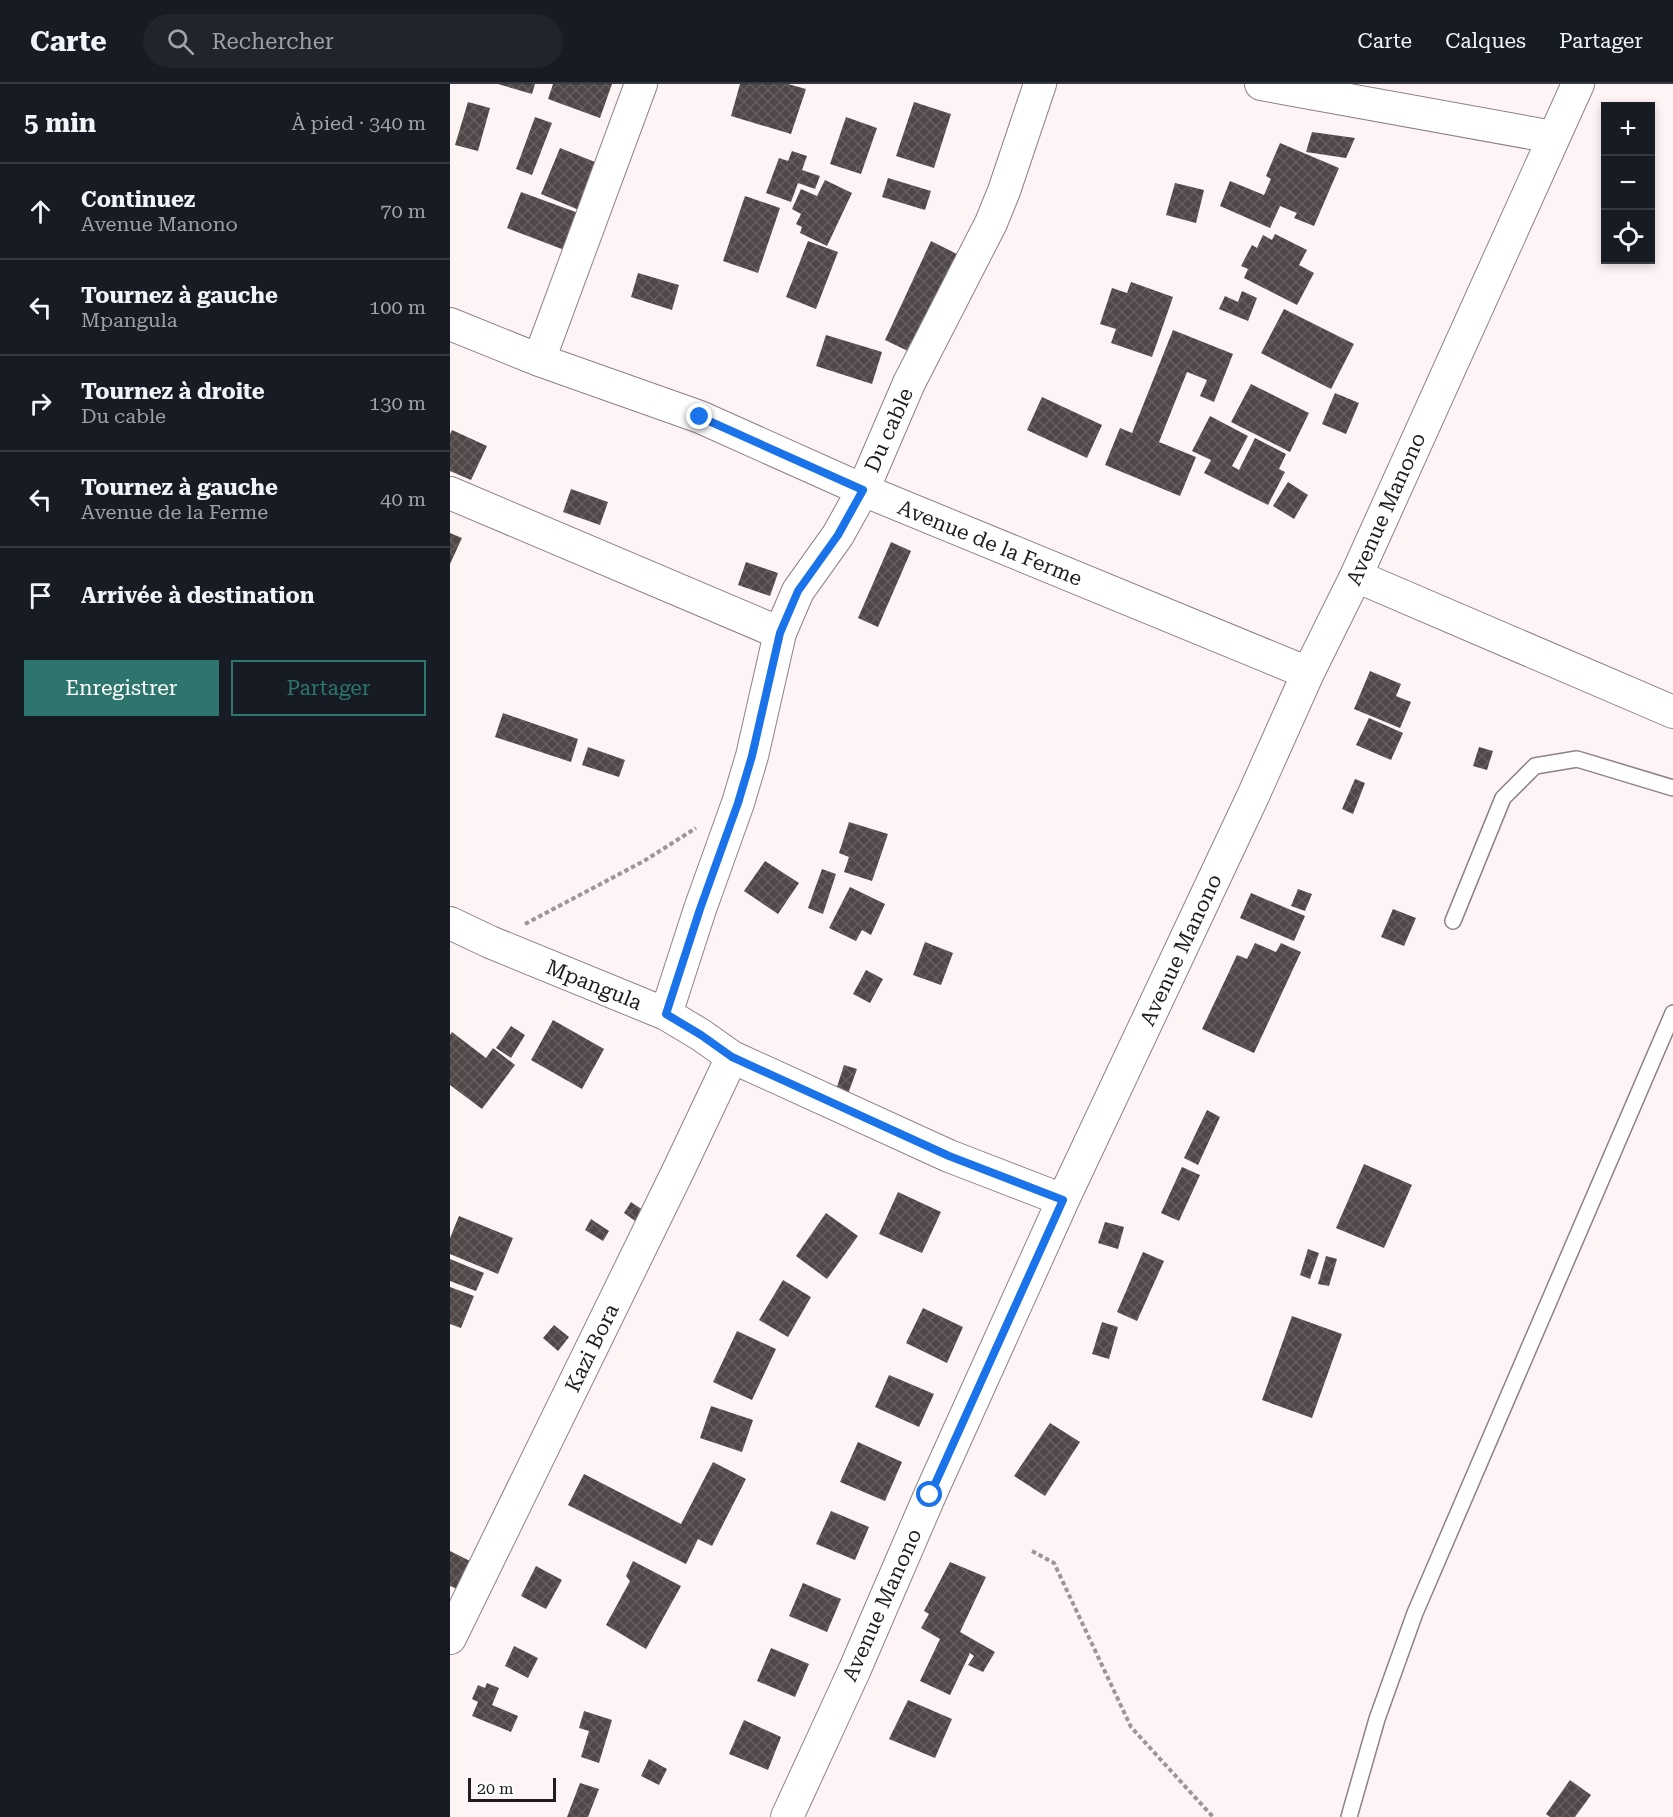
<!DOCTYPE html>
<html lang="fr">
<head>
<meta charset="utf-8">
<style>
  body { margin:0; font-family:"Roboto Serif",serif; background:#20242c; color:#f1f3f6 }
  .controls { position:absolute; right:18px; top:18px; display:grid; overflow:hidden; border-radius:0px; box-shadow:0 3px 9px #0003 }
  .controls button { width:54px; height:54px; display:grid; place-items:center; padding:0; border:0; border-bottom:2px solid #363941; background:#171b24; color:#f1f3f6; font:30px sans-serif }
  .scale { position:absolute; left:18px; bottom:15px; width:88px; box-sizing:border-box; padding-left:6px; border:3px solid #201c1d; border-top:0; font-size:16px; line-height:21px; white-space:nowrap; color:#201c1d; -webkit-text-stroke:4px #fff; paint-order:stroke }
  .stop { position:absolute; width:18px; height:18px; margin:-14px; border:4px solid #1a73e8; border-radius:50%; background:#fff }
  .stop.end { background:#1a73e8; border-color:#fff; box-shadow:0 2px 6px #0008 }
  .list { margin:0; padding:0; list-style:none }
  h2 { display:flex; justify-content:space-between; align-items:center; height:78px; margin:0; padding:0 24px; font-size:26px }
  h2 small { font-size:20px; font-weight:400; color:#9ea1a6 }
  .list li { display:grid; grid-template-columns:39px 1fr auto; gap:18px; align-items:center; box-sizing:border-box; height:96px; padding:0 24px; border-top:2px solid #363941 }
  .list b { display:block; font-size:22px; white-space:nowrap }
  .list p { margin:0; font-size:20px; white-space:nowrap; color:#9ea1a6 }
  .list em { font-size:20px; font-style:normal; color:#9ea1a6 }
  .actions { display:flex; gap:12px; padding:18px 24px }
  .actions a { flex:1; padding:14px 0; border:2px solid #2e766d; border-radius:0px; text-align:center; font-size:21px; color:#2e766d }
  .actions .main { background:#2e766d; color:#fff }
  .icon { flex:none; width:33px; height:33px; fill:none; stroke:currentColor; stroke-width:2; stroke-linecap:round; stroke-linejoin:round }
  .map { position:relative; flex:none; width:1223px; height:1733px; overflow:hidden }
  header { display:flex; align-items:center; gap:36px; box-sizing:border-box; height:84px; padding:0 30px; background:#171b24; border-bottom:2px solid #363941 }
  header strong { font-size:28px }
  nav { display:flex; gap:33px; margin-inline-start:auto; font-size:21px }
  .search { width:420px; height:54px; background:#20242c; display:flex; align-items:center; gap:15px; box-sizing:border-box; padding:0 21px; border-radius:33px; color:#9ea1a6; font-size:22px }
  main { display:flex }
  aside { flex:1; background:#171b24 }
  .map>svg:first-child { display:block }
  .building { fill:url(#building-cross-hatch) }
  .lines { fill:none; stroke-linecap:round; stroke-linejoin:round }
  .lane-casing { stroke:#8d8284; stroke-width:18 }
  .street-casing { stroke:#8d8284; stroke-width:34 }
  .path { stroke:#9d9597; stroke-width:4; stroke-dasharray:4.5 3; stroke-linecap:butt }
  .lane { stroke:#fff; stroke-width:15 }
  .street { stroke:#fff; stroke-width:32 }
  .route { stroke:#1a73e8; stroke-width:8 }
  .labels { text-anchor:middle; stroke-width:6; stroke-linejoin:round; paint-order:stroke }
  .street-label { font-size:21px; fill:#201c1d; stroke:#fff }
</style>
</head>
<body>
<header>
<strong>Carte</strong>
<div class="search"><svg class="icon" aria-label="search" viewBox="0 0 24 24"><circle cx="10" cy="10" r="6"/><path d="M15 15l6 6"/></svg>Rechercher</div>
<nav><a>Carte</a><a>Calques</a><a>Partager</a></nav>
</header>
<main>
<aside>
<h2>5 min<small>À pied · 340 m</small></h2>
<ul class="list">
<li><svg class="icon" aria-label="ahead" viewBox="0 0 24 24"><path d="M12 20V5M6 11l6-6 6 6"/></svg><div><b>Continuez</b><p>Avenue Manono</p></div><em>70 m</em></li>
<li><svg class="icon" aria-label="left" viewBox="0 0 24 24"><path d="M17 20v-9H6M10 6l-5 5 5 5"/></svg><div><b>Tournez à gauche</b><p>Mpangula</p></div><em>100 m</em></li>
<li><svg class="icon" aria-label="right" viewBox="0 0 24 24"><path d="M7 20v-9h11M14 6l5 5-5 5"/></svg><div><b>Tournez à droite</b><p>Du cable</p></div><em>130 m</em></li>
<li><svg class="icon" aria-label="left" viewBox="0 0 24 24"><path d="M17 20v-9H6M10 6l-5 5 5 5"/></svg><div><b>Tournez à gauche</b><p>Avenue de la Ferme</p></div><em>40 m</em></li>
<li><svg class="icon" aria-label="arrive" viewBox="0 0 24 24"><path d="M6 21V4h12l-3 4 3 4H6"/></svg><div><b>Arrivée à destination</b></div></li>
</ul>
<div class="actions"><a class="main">Enregistrer</a><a>Partager</a></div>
</aside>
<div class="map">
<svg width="1223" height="1733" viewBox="0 0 1223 1733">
  <defs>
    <pattern id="building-cross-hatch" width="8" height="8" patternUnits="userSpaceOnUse" patternTransform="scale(1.5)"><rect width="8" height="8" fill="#504748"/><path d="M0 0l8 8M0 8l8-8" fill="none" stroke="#665e5f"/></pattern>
  </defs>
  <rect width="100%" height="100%" fill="#fef3f5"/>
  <path class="building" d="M48,0H85L82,10Z
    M103,0H162L150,34L98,15Z
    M290,0H338L356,5L341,50L281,32Z
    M18,18L40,24L28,67L5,61Z
    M464,18L501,30L484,84L446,72Z
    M85,33L102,39L82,91L66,85Z
    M396,33L427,44L411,90L380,80Z
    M862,48L905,54L896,74L856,68Z
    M830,59L889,84L864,142L844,134L847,129L830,122L820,144L770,122L780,97L814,111L821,95L816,92Z
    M110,64L155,82L136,129L91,110Z
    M342,67L357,72L352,86L370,92L365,105L348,99L341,118L316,109L329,74L338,77Z
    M438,94L481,107L475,126L432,113Z
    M375,96L402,109L377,162L350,149L352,143L346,140L351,130L342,125L351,105L367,112Z
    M725,99L754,106L746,139L716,131Z
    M71,108L131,130L117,167L57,144Z
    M295,112L330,124L308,189L273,177Z
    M825,150L857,166L849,181L864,189L847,221L794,194L798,185L791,182L802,161L807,164L813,151L822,156Z
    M358,157L388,168L366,225L336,213Z
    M481,157L511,172L464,270L435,256Z
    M188,189L229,201L222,226L181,213Z
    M681,198L723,213L702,273L661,259L666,245L650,240L662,204L677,209Z
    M792,207L807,214L798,237L769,225L775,212L788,218Z
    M834,225L904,260L881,305L811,269Z
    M723,246L783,270L764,318L750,312L757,296L737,288L709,358L746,373L730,412L655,381L670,344L682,349Z
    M376,251L432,268L422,300L366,282Z
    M801,300L859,329L840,368L781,338Z
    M885,309L909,319L896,350L872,340Z
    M592,313L652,341L637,374L577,346Z
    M760,332L798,352L782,382L789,386L805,354L836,370L829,385L835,388L818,421L754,389L761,376L742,367Z
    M2,346L37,362L21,396L0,387V350Z
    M838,398L858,411L844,435L823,422Z
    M121,405L158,418L150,441L113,428Z
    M0,449L12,454L0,480Z
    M441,458L461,467L428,543L408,534Z
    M296,478L328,489L320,512L288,501Z
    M920,587L951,600L946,612L961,618L950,644L904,625Z
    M53,629L128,655L121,678L45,653Z
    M919,634L953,649L941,676L906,661Z
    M138,663L175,676L169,693L132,681Z
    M1029,663L1043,667L1037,686L1023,682Z
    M905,695L915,699L903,730L892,725Z
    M399,738L438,750L422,797L394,788L399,773L389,769Z
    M315,777L349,799L328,830L294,807Z
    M372,785L386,790L373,830L358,824Z
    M400,803L435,820L421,851L412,846L406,857L379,844Z
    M848,805L862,810L855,827L841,822Z
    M801,809L855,832L844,857L790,834Z
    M943,825L966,834L954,862L931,853Z
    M475,858L503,869L491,901L463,891Z
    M805,859L826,868L831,859L851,868L804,969L752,945L787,871L797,875Z
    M416,886L433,895L420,919L403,910Z
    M103,936L154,965L132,1005L81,976Z
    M61,942L75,951L61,974L46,964Z
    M2,948L36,974L43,964L65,981L32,1025L0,1001V951Z
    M394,981L407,985L397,1013L385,1009Z
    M757,1026L770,1033L748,1081L734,1074Z
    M914,1080L962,1101L934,1164L886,1144Z
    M732,1083L750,1091L729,1137L711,1129Z
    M448,1108L491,1128L472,1169L429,1150Z
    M181,1118L199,1130L192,1142L174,1129Z
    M376,1129L408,1152L377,1195L346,1172Z
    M9,1132L63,1154L48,1190L0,1170V1154Z
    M141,1135L159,1147L153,1157L135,1146Z
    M655,1138L674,1143L668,1165L648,1159Z
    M858,1165L869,1169L860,1195L850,1191Z
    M693,1168L714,1177L687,1237L667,1228Z
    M876,1172L887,1175L879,1202L868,1200Z
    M0,1175L34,1189L26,1207L0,1197Z
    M333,1196L361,1213L338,1253L309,1236Z
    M0,1203L24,1212L11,1244L0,1240Z
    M473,1224L513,1243L497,1279L456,1259Z
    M842,1232L892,1250L862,1334L812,1316Z
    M652,1238L668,1243L659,1275L642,1270Z
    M104,1241L119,1253L108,1267L93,1254Z
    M287,1247L326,1265L302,1316L263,1298Z
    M439,1291L484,1310L469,1343L425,1323Z
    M261,1322L303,1336L292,1368L250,1354Z
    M600,1339L630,1358L595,1412L564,1392Z
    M408,1358L452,1378L435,1417L390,1398Z
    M263,1378L296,1395L262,1462L248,1455L236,1480L118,1421L134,1390L231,1440Z
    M381,1427L419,1443L405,1476L366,1460Z
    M0,1467L20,1477L7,1505L0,1502Z
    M183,1477L231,1502L196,1565L156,1541L180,1497L176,1492Z
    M500,1478L536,1493L510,1548L545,1568L533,1588L518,1581L524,1572L520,1569L500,1611L470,1597L490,1555L471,1544L479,1530L474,1527Z
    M86,1482L112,1496L96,1525L71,1512Z
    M353,1499L391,1515L377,1548L339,1532Z
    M64,1562L88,1574L78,1594L55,1582Z
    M321,1564L359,1580L345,1613L307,1597Z
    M37,1599L49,1604L42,1621L68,1632L61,1648L22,1632L28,1618L22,1615L28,1601L35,1604Z
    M458,1616L502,1635L485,1674L439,1655Z
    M134,1627L162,1636L149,1679L131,1673L139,1647L129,1644Z
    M294,1636L331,1653L318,1686L279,1670Z
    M199,1675L217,1685L209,1701L191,1692Z
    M1120,1696L1141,1711L1125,1733H1100L1096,1730Z
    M130,1699L149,1705L138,1733H117Z"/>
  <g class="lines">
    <defs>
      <path id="lane" d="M1003,837L1053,714L1085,682L1127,675L1223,704
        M899,1733L927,1635L965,1529L1223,929"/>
      <path id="street" d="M811,0L1103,53
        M0,240L89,276L250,333L413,406L858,589
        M89,276L191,0
        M0,409L330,549
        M906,492L1223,628
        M0,839L40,858L216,930L251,951L282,973L499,1072L613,1116
        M216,930L250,825L288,719L302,672L330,549L348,507L388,451L413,406L459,299L541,139L554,107L590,0
        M0,1554L229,1085L282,973
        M337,1733L405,1585L480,1411L613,1116L803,712L858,589L906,492L1128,0"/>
    </defs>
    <use href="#lane" class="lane-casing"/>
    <use href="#street" class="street-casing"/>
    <path class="path" d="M75,840L194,777L246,744
      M582,1467L604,1479L681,1643L763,1733"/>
    <use href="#lane" class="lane"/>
    <use href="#street" class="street"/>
  </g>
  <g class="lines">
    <path class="route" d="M250,333L413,406L388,451L348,507L330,549L302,672L288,719L250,825L216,930L251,951L282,973L499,1072L613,1116L480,1411"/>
  </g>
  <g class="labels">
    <g class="street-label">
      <text transform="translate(439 346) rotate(-66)" y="7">Du cable</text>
      <text transform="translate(936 425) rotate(-66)" y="7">Avenue Manono</text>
      <text transform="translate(540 459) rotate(22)" y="7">Avenue de la Ferme</text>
      <text transform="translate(731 866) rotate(-65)" y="7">Avenue Manono</text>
      <text transform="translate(144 901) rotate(22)" y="7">Mpangula</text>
      <text transform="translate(142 1264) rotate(-64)" y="7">Kazi Bora</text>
      <text transform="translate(432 1521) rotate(-66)" y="7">Avenue Manono</text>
    </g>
  </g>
</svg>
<div class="controls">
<button>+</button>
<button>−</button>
<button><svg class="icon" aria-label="locate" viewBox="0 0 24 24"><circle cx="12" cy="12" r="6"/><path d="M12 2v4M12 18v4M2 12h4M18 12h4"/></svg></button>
</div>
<div class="scale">20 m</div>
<div class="stop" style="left:480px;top:1411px"></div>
<div class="stop end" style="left:250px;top:333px"></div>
</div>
</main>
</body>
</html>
